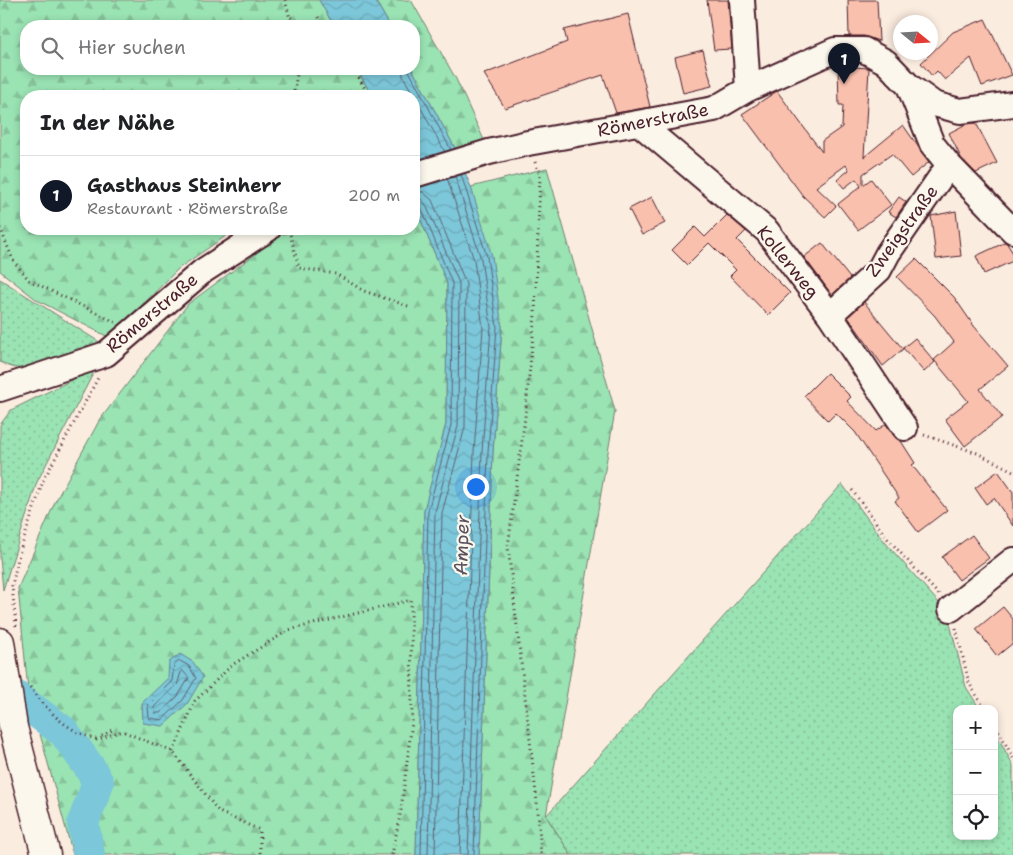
<!DOCTYPE html>
<html lang="de">
<head>
<meta charset="utf-8">
<style>
  body { margin:0; font-family:"Shantell Sans",sans-serif; background:#f6f6f6; color:#202124 }
  .controls { position:absolute; right:15px; bottom:15px; display:grid; overflow:hidden; border-radius:10px; box-shadow:0 2px 8px #0003 }
  .controls button { width:45px; height:45px; display:grid; place-items:center; padding:0; border:0; border-bottom:1px solid #e0e0e0; background:#fff; color:#202124; font:25px sans-serif }
  .compass { position:absolute; left:893px; top:15px; width:45px; height:45px; border-radius:50%; background:#fff; box-shadow:0 2px 8px #0003; rotate:108deg }
  .you { position:absolute; left:475px; top:486px; width:18px; height:18px; margin:-12px; border:4px solid #fff; border-radius:50%; background:#1a73e8; box-shadow:0 0 0 8px #1a73e833 }
  .badge { display:grid; place-items:center; width:32px; height:32px; border-radius:50%; background:#111827; color:#fff; font-size:16px; font-weight:700 }
  .pin { position:absolute; translate:-50% -41px; filter:drop-shadow(0 1px 2px #0008) }
  .pin::after { content:''; position:absolute; top:26px; width:18px; height:15px; background:inherit; clip-path:polygon(0 0,100% 0,50% 100%) }
  .list { margin:0; padding:0; list-style:none }
  h2 { display:flex; justify-content:space-between; align-items:center; height:65px; margin:0; padding:0 20px; font-size:21px }
  h2 small { font-size:16px; font-weight:400; color:#757577 }
  .list li { display:grid; grid-template-columns:32px 1fr auto; gap:15px; align-items:center; box-sizing:border-box; height:80px; padding:0 20px; border-top:1px solid #e0e0e0 }
  .list b { display:block; font-size:19px; white-space:nowrap }
  .list p { margin:0; font-size:16px; white-space:nowrap; color:#757577 }
  .list em { font-size:16px; font-style:normal; color:#757577 }
  .icon { flex:none; width:28px; height:28px; fill:none; stroke:currentColor; stroke-width:2; stroke-linecap:round; stroke-linejoin:round }
  .map { position:relative; flex:none; width:1013px; height:855px; overflow:hidden }
  .search { position:absolute; background:#fff; box-shadow:0 2px 8px #0003; left:20px; top:20px; width:400px; height:55px; display:flex; align-items:center; gap:12px; box-sizing:border-box; padding:0 18px; border-radius:20px; color:#757577; font-size:19px }
  .panel { position:absolute; background:#fff; box-shadow:0 2px 8px #0003; left:20px; top:90px; width:400px; height:145px; border-radius:20px }
  .map>svg:first-child { display:block }
  .grass { fill:url(#grass-dots); stroke:#72816f }
  .forest { fill:url(#forest-firs); stroke:#72816f }
  .water { fill:url(#water-waves); stroke:#678493 }
  .lines { fill:none; stroke-linecap:round; stroke-linejoin:round }
  .shore { stroke:#5e6271; stroke-width:1 }
  .river { stroke:#7bc7d9; stroke-width:32 }
  .building { fill:#f9c0ae; stroke:#4a1f2b }
  .minor-casing { stroke:#4a1f2b; stroke-width:28 }
  .major-casing { stroke:#4a1f2b; stroke-width:31 }
  .path { stroke:#4a1f2b; stroke-width:3; stroke-dasharray:1 4; stroke-linecap:butt }
  .minor { stroke:#fbf7ec; stroke-width:24 }
  .major { stroke:#fbf7ec; stroke-width:28 }
  .labels { text-anchor:middle; stroke-width:4.5; stroke-linejoin:round; paint-order:stroke }
  .street-label { font-size:18px; fill:#4a1f2b; stroke:#fbf7ec }
  .water-label { font-size:19px; font-style:italic; fill:#59515f; stroke:#fbf7ec }
</style>
</head>
<body>
<div class="map">
<svg width="1013" height="855" viewBox="0 0 1013 855">
  <defs>
    <pattern id="grass-dots" width="8" height="8" patternUnits="userSpaceOnUse" patternTransform="scale(1.25)"><rect width="8" height="8" fill="#9ae3b3"/><path d="M2 2h.1M6 6h.1" fill="none" stroke="#86c29a" stroke-width="1.8" stroke-linecap="round"/></pattern>
    <pattern id="forest-firs" width="22" height="20" patternUnits="userSpaceOnUse" patternTransform="scale(1.25)"><rect width="22" height="20" fill="#9ae3b3"/><path d="M5 1l3.5 6h-7zM16 11l3.5 6h-7z" fill="#86c29a"/></pattern>
    <pattern id="water-waves" width="16" height="10" patternUnits="userSpaceOnUse" patternTransform="scale(1.25)"><rect width="16" height="10" fill="#7bc7d9"/><path d="M0 5q4-4 8 0t8 0" fill="none" stroke="#6caaba"/></pattern>
  </defs>
  <rect width="100%" height="100%" fill="#fbece0"/>
  <filter id="ink" filterUnits="userSpaceOnUse"><feTurbulence type="fractalNoise" baseFrequency=".02" numOctaves="2"/><feDisplacementMap in="SourceGraphic" scale="10" xChannelSelector="R" yChannelSelector="G"/><feConvolveMatrix kernelMatrix="1 2 1 2 8 2 1 2 1" color-interpolation-filters="sRGB"/></filter>
  <g filter="url(#ink)">
    <path class="grass" d="M0,279L101,343C69,357 34,381 0,362Z
      M96,368L37,482L3,590L0,558V425L11,410Z
      M842,484L884,541L947,612L966,687L980,709H957V836H994V730L1013,765V855H571L546,816Z"/>
    <path class="forest" d="M0,0H319L334,26H26V69H357L372,96H26V229H236L179,268L110,338L37,300L0,271Z
      M375,0H411L456,79L484,140L455,148L412,69L414,26H390Z
      M547,168L615,411L546,816L571,855H479L493,452L502,327L471,187Z
      M414,204L447,283L446,424L424,511L416,855H73L28,690L18,588L55,502L99,421L188,304L281,235L300,229H414Z"/>
    <path class="water" d="M319,0H375L390,26H334Z
      M357,69H412L455,148L471,187L492,256L502,327L493,452L479,855H416L424,510L446,424L447,283L414,204V96H372Z
      M180,654L193,662L203,677L187,704L163,726L143,723L142,703L168,678L169,662Z"/>
    <g class="lines">
      <path class="shore" d="M402,69L403,76L445,152
        M408,69L451,150
        M461,174L487,257L497,327L488,452L474,855
        M455,176L481,259L491,327L482,452L468,855
        M447,178L474,260L483,328L474,452L460,855
        M414,190L423,192L432,200L466,284L465,427L442,513L435,855
        M414,198L421,199L426,205L459,283L458,426L435,512L428,855
        M414,204L421,207L452,283L451,425L428,511L421,855
        M180,661L189,666L196,678L183,700L162,720L149,718L148,705L172,681L174,665Z
        M182,670L189,678L178,696L160,713H155L154,707L177,685Z"/>
      <path class="river" d="M0,685L64,732L90,768L98,783L83,823L89,855"/>
    </g>
    <path class="building" d="M707,0H728L732,49L714,50Z
      M848,0H877L879,41L864,36H849Z
      M628,14L650,107L616,113L603,75L505,108L484,74L567,42L564,30Z
      M985,19L1012,75L982,86L971,58L945,80L937,71L932,76L921,63L953,32Z
      M703,50L712,86L683,93L675,57Z
      M838,66L869,68L864,157L903,125L929,162L911,177L892,154L863,174V185L871,179L891,205L858,230L838,204L861,186L856,179L844,188L837,180L849,170L846,165L816,187L836,206L825,217L803,196L742,114L777,91L822,152V141L842,127L843,105H839Z
      M976,123L997,163L976,173L961,158L949,133L966,124Z
      M652,197L665,223L642,235L629,209Z
      M899,197L906,202L896,217L888,212Z
      M956,211L961,256L936,259L931,216Z
      M727,215L746,231L737,240L790,293L768,315L730,276L736,270L709,243L687,265L672,250L695,227L705,237Z
      M1006,242L1013,253V261L984,274L976,256Z
      M822,243L850,278L832,295L804,257Z
      M916,259L954,297L974,326L1008,366L980,389L1002,417L965,446L945,419L968,401L934,360L954,342L935,316L897,277Z
      M864,302L903,349L883,366L848,317Z
      M915,338L935,362L924,372L903,348Z
      M827,373L851,397L847,401L876,431L886,424L894,436L901,441L915,463L912,465L947,510L918,532L895,501L899,498L855,432L836,413L828,421L804,396Z
      M998,471L1013,492V526L994,498L986,504L975,488Z
      M972,535L989,558L959,580L942,557Z
      M1003,607L1013,619V643L997,656L976,629Z"/>
    <g class="lines">
      <defs>
        <path id="minor" d="M742,0L748,89
          M909,86L932,144L949,165L1013,231
          M640,124L767,231L830,315L905,428
          M414,175L489,152L528,143L714,109L748,89L835,50H864L886,62L909,86L934,104L960,111L1013,104
          M830,315L879,270L888,253L949,165
          M0,389L106,354L203,271L268,229
          M951,609L1013,560"/>
        <path id="major" d="M0,642L13,727L46,855"/>
      </defs>
      <use href="#minor" class="minor-casing"/>
      <use href="#major" class="major-casing"/>
      <path class="path" d="M285,0L292,26
        M291,17L302,26
        M318,17L323,26
        M354,69L369,96
        M293,96L298,69
        M535,162L540,176L535,315L525,417L508,547L538,811L541,855
        M0,228L13,260L29,280L115,322
        M289,230L299,268L336,274L364,291L408,306
        M924,435L977,453L1013,471
        M852,490L888,539L939,595
        M16,626L12,586L19,554L43,481L98,378
        M956,628L969,683L985,709
        M30,687C50,713 65,730 96,739
        M994,722L1013,758
        M102,736L112,730
        M96,740L122,731L173,752L219,812L260,830V855
        M173,752L195,701L232,665L289,630L411,600L412,722L401,810L392,855"/>
      <use href="#minor" class="minor"/>
      <use href="#major" class="major"/>
    </g>
  </g>
  <g class="labels">
    <g class="street-label">
      <text transform="translate(653 120) rotate(-11)" y="6">Römerstraße</text>
      <text transform="translate(902 231) rotate(-54)" y="6">Zweigstraße</text>
      <text transform="translate(788 262) rotate(51)" y="6">Kollerweg</text>
      <text transform="translate(152 313) rotate(-40)" y="6">Römerstraße</text>
    </g>
    <g class="water-label">
      <text transform="translate(461 545) rotate(-88)" y="7">Amper</text>
    </g>
  </g>
</svg>
<div class="controls">
<button>+</button>
<button>−</button>
<button><svg class="icon" aria-label="locate" viewBox="0 0 24 24"><circle cx="12" cy="12" r="6"/><path d="M12 2v4M12 18v4M2 12h4M18 12h4"/></svg></button>
</div>
<svg class="compass" viewBox="-18 -18 36 36"><path d="M0-13l5 13h-10z" fill="#e53935"/><path d="M0 13l5-13h-10z" fill="#757577"/></svg>
<div class="you"></div>
<div class="pin badge" style="left:844px;top:84px">1</div>
<div class="search"><svg class="icon" aria-label="search" viewBox="0 0 24 24"><circle cx="10" cy="10" r="6"/><path d="M15 15l6 6"/></svg>Hier suchen</div>
<section class="panel">
<h2>In der Nähe<small></small></h2>
<ul class="list">
<li><span class="badge">1</span><div><b>Gasthaus Steinherr</b><p>Restaurant · Römerstraße</p></div><em>200 m</em></li>
</ul>
</section>
</div>
</body>
</html>
